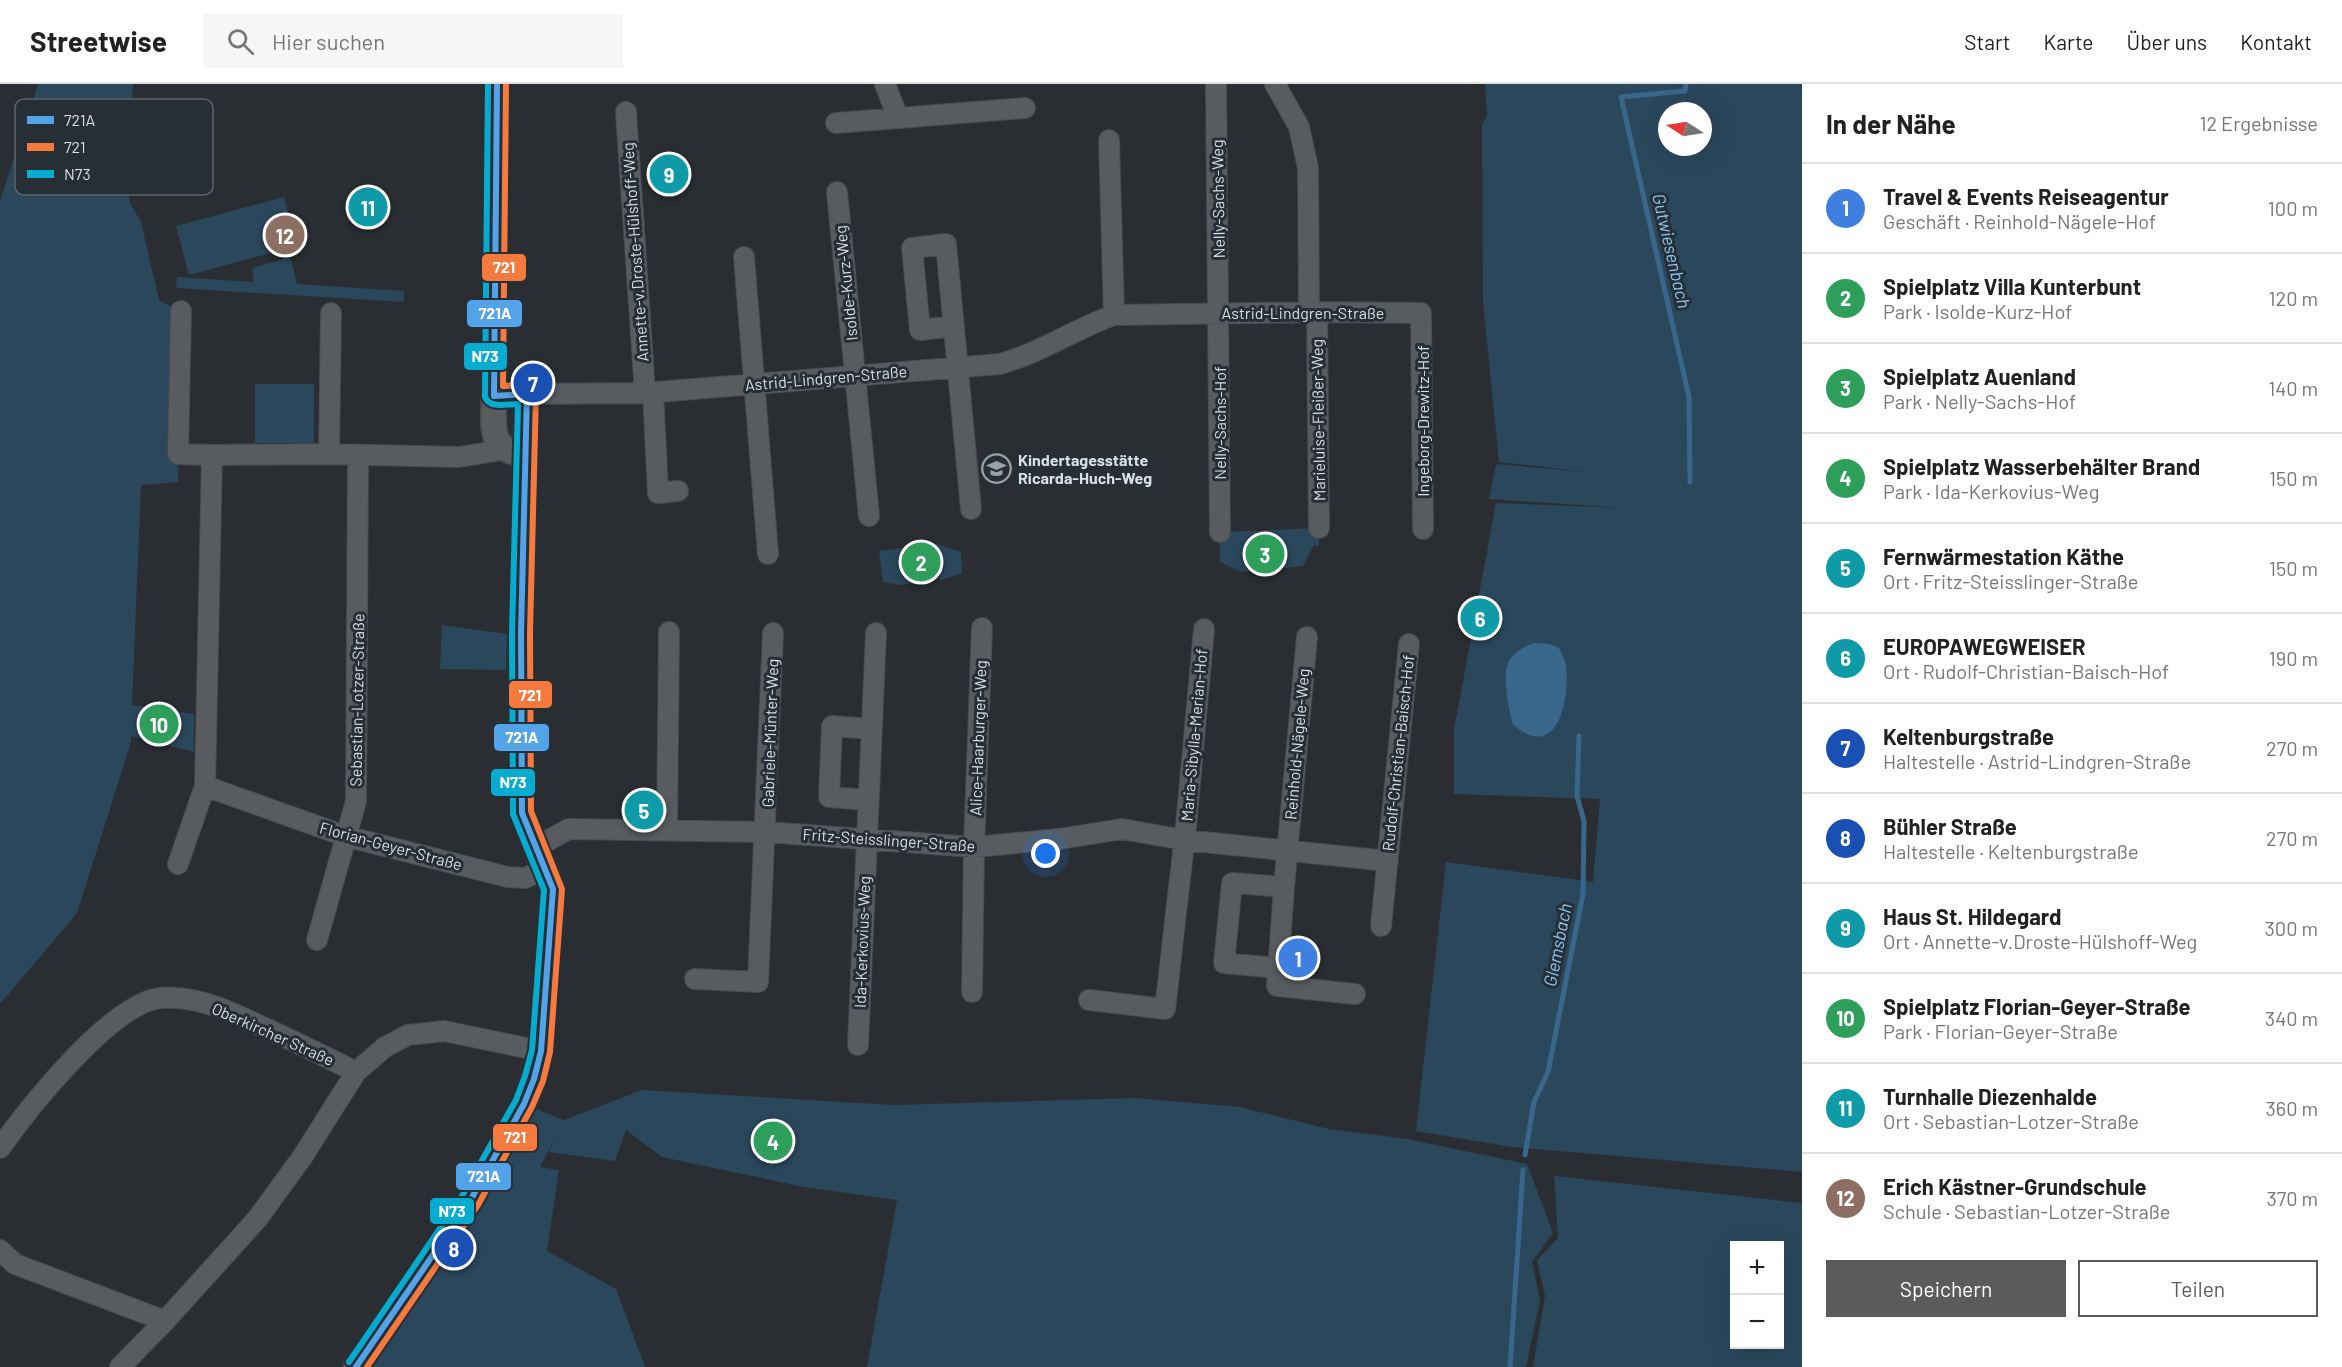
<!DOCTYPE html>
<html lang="de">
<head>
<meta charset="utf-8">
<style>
  body { margin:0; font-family:Barlow,sans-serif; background:#f6f6f6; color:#222 }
  .controls { position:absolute; right:18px; bottom:18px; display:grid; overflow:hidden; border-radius:0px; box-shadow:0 6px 24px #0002 }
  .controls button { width:54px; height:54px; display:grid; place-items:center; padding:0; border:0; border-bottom:2px solid #e0e0e0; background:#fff; color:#222; font:30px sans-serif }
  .compass { position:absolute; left:1658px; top:18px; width:54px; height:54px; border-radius:50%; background:#fff; box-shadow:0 6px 24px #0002; rotate:282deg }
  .you { position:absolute; left:1046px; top:770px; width:21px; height:21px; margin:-15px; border:4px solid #fff; border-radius:50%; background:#1a73e8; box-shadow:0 0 0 9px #1a73e833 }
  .badge { display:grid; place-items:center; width:39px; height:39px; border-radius:50%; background:#595b5d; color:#fff; font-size:20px; font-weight:700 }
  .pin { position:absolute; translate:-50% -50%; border:3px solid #fff; box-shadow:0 2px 6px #0006 }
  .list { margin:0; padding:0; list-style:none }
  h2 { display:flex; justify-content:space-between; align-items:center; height:78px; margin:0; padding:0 24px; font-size:26px }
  h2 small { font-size:20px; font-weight:400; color:#767676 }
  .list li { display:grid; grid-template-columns:39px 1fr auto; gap:18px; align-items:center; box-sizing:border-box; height:90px; padding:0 24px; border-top:2px solid #e0e0e0 }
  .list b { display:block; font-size:22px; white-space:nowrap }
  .list p { margin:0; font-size:20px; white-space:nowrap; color:#767676 }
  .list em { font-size:20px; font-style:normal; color:#767676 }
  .actions { display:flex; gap:12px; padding:18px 24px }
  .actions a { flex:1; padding:14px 0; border:2px solid #595b5d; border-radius:0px; text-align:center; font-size:21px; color:#595b5d }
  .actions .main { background:#595b5d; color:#fff }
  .icon { flex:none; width:33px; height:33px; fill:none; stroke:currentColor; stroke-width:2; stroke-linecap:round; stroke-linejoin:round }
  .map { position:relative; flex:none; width:1802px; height:1283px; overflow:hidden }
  header { display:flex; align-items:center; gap:36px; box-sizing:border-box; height:84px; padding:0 30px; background:#fff; border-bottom:2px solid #e0e0e0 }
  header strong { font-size:28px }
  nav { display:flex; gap:33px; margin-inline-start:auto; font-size:21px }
  .search { width:420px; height:54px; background:#f6f6f6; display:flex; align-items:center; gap:15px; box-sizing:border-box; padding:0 21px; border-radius:0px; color:#767676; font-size:22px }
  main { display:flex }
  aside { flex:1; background:#fff }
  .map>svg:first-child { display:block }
  .green { fill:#2b475c; fill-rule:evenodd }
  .water { fill:#39678b }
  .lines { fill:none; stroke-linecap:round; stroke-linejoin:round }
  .stream { stroke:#39678b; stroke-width:5 }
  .minor-casing { stroke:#474b4e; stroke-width:22 }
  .tertiary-casing { stroke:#474b4e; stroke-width:27 }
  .minor { stroke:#595c5f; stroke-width:20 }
  .tertiary { stroke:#595c5f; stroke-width:24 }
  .bus-1-casing { stroke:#262f36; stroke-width:10 }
  .bus-2-casing { stroke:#262f36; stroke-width:10 }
  .bus-3-casing { stroke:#262f36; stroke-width:10 }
  .bus-1 { stroke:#53a3e8; stroke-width:6 }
  .bus-2 { stroke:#f6793e; stroke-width:6 }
  .bus-3 { stroke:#06acd0; stroke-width:6 }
  .labels { text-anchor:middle; stroke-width:6; stroke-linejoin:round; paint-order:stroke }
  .street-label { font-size:16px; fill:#d9dfe4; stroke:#262f36 }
  .poi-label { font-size:16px; font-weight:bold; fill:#d9dfe4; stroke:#262f36; text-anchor:start }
  .water-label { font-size:18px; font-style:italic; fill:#8bc6f4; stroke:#262f36 }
  .key { fill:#262f36; stroke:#5c646a; stroke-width:1.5 }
  .key-label { font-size:16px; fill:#d9dfe4 }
  .line-badge { stroke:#262f36; stroke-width:2 }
  .badge-label { font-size:16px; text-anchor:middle; font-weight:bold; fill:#fff }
</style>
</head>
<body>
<header>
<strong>Streetwise</strong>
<div class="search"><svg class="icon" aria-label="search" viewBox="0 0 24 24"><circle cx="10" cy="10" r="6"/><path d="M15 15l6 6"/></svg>Hier suchen</div>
<nav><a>Start</a><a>Karte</a><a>Über uns</a><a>Kontakt</a></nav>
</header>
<main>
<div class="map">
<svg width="1802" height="1283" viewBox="0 0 1802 1283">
  <rect width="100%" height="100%" fill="#2a2e32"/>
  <path class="green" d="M38,0H133L126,89L130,119L141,138L159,216L181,227L178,398L141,401L132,621L194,630V668L131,652V658L77,829L0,920V117Z
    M1485,0H1802V1088L1512,1063L1416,1047L1446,778L1593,798L1600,715L1454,710V646L1496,419L1624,424L1489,415L1496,380L1590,388L1499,378L1483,217L1482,39L1487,33ZM1667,27H1703V63H1667Z
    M284,113L297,162L189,191L176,142Z
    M290,173L297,200L404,207V218L176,204L177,193L254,198L252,184Z
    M255,300H314V359H255Z
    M1319,444V462L1314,461L1303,482L1241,488L1220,478V448Z
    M937,460L961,468L962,489L941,496L936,488L921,487L914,499L899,501L883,498L879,467Z
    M442,541L507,550L506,586L440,585Z
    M642,1006L893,1021L1136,1014L1239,1023L1329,1045L1407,1055L1527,1080L1553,1149L1532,1178L1540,1216L1526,1283H867L897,1116L804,1103L662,1073L626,1046L615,1077L549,1068L555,1054L540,1083L559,1086L547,1167L616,1205L645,1283H356L524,1020L564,1036Z
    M1554,1092L1802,1119V1283H1533L1545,1212L1537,1176L1558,1154ZM1734,1162H1780V1260H1734Z"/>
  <path class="water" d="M1534,559L1549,560L1559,564C1561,569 1565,575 1566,581C1569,603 1564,663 1529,651C1523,649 1518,644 1513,641C1509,626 1502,595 1508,579C1512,570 1524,562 1534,559Z"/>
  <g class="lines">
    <path class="stream" d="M1686,0L1685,7L1621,13L1689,313L1690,398
      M1525,1071L1534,1018L1548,988L1583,810L1584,737L1577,712L1579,652
      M1510,1283L1523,1086"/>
    <defs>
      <path id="minor" d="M885,0L898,34
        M1216,0L1220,448
        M1275,0L1299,43L1308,84L1309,228
        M626,28L645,309
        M836,39L1025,24
        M1109,56L1114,231
        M837,108L869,432
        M744,173L768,470
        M181,227L178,370L212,371
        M1317,228L1319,444
        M954,242L920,246L912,164L946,160C955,249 963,337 971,425
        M653,308L658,409L678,407
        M527,310L645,309L1000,280C1040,269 1075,245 1114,231L1317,228L1421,229L1423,445
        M502,366L459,373L329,370L212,371L205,702L345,752L508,793L525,794L545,785
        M329,370L331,229
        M1307,553L1284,803L1277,902L1355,910
        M868,716L829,713L832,642L872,645
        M667,746L669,548
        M536,763L569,745L766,748L974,763L1059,755L1122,745L1184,756L1388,777
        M178,780L205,702
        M1381,842L1409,560
        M317,856L356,717L358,372
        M1277,884L1224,879L1232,799L1284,803
        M695,895L758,898L773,549
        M972,908L974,763L982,544
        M1089,916L1165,925L1186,742L1204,545
        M858,961L876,549
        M0,1064C30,1022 100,935 148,917C156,914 166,913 175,914C206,915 237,931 265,944C296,958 326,973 356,988
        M0,1166L15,1180L165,1237
        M120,1283L165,1237L258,1134L303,1072L356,988L385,963L408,951L444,947L541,967"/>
      <path id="tertiary" d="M494,312C494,341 487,367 524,370
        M356,1283L470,1117L524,1020L534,995L541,967L553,805L522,729L521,549L527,310L494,312L497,0"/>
    </defs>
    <use href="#minor" class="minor-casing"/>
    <use href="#tertiary" class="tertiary-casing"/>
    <use href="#minor" class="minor"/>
    <use href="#tertiary" class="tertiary"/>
    <defs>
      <path id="bus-1" d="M356,1283L470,1117L524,1020L534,995L541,967L553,805L522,729L521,549L527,310L494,312L497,0"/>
      <path id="bus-2" d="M367,1283L478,1121L532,1023L543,997L550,968L562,805L531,727L530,549L536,309C531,297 515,302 503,302L506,0"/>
      <path id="bus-3" d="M349,1278L462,1112L516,1016L525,992L532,966L544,806L513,730L512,549L518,320C506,320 490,325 485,313L488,0"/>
    </defs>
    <use href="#bus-1" class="bus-1-casing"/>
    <use href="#bus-2" class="bus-2-casing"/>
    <use href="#bus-3" class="bus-3-casing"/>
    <use href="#bus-1" class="bus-1"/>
    <use href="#bus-2" class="bus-2"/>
    <use href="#bus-3" class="bus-3"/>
  </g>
  <defs>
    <symbol id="school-ring" viewBox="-11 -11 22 22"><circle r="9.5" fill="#262f36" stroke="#9ca1a6" stroke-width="1.5"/><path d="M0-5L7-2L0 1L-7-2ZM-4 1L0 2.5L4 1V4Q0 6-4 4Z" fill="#9ca1a6"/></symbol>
  </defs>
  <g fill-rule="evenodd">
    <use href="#school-ring" x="980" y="368" width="33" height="33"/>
  </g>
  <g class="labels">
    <g class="street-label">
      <text transform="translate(1218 115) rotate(-91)" y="6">Nelly-Sachs-Weg</text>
      <text transform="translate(635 168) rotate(-94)" y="6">Annette-v.Droste-Hülshoff-Weg</text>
      <text transform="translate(846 199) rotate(-96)" y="6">Isolde-Kurz-Weg</text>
      <text x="1303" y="235">Astrid-Lindgren-Straße</text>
      <text transform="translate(826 294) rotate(-5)" y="6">Astrid-Lindgren-Straße</text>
      <text transform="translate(1318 336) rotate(-91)" y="6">Marieluise-Fleißer-Weg</text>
      <text transform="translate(1423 337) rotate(-90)" y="6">Ingeborg-Drewitz-Hof</text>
      <text transform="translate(1220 339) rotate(-90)" y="6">Nelly-Sachs-Hof</text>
      <text transform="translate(357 616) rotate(-89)" y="6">Sebastian-Lotzer-Straße</text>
      <text transform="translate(770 649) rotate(-88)" y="6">Gabriele-Münter-Weg</text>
      <text transform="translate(1194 651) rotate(-85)" y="6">Maria-Sibylla-Merian-Hof</text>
      <text transform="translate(978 654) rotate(-88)" y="6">Alice-Haarburger-Weg</text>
      <text transform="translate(1297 660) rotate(-85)" y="6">Reinhold-Nägele-Weg</text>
      <text transform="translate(1398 669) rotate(-84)" y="6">Rudolf-Christian-Baisch-Hof</text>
      <text transform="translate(889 756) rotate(4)" y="6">Fritz-Steisslinger-Straße</text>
      <text transform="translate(391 762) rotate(15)" y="6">Florian-Geyer-Straße</text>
      <text transform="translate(862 858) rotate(-88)" y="6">Ida-Kerkovius-Weg</text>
      <text transform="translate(273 950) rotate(24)" y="6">Oberkircher Straße</text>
    </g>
    <g class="poi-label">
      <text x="1018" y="382">Kindertagesstätte<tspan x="1018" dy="18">Ricarda-Huch-Weg</tspan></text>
    </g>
    <g class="water-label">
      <text transform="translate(1671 167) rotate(77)" y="6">Gutwiesenbach</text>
      <text transform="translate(1558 861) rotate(-79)" y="6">Glemsbach</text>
    </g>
  </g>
  <rect x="15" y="15" width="198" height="96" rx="9" class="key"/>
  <rect x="27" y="32" width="27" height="8" fill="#53a3e8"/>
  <rect x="27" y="59" width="27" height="8" fill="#f6793e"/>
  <rect x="27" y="86" width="27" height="8" fill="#06acd0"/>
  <g class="key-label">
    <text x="64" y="42">721A</text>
    <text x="64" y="69">721</text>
    <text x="64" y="96">N73</text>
  </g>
  <g class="line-badge">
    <rect x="481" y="169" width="46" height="29" rx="6" fill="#f6793e"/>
    <rect x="466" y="215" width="57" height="29" rx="6" fill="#53a3e8"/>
    <rect x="463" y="258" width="45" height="29" rx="6" fill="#06acd0"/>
    <rect x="508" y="596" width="45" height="29" rx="6" fill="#f6793e"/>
    <rect x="493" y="639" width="57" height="29" rx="6" fill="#53a3e8"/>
    <rect x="490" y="684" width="46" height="29" rx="6" fill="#06acd0"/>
    <rect x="492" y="1039" width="46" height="29" rx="6" fill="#f6793e"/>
    <rect x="455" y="1078" width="57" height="29" rx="6" fill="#53a3e8"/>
    <rect x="429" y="1113" width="46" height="28" rx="6" fill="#06acd0"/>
  </g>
  <g class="badge-label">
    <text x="504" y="189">721</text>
    <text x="495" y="235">721A</text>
    <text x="485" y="278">N73</text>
    <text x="530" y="617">721</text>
    <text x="522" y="659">721A</text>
    <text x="513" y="704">N73</text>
    <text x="515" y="1059">721</text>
    <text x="484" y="1098">721A</text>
    <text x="452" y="1133">N73</text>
  </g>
</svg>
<div class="controls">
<button>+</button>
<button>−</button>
</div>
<svg class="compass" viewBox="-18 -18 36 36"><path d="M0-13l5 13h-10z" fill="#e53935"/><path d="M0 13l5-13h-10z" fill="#767676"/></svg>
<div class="you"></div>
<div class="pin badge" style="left:1298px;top:874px;background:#3f7fe0">1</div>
<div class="pin badge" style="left:921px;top:478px;background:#2e9e5b">2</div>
<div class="pin badge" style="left:1265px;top:470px;background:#2e9e5b">3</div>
<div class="pin badge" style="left:773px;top:1057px;background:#2e9e5b">4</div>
<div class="pin badge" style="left:644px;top:726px;background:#0f9aa8">5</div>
<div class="pin badge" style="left:1480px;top:534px;background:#0f9aa8">6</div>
<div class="pin badge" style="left:533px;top:299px;background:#1a4fb4">7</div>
<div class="pin badge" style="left:454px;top:1164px;background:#1a4fb4">8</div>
<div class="pin badge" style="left:669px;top:90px;background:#0f9aa8">9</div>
<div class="pin badge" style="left:159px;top:640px;background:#2e9e5b">10</div>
<div class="pin badge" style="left:368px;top:123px;background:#0f9aa8">11</div>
<div class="pin badge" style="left:285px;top:151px;background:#8d6e63">12</div>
</div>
<aside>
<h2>In der Nähe<small>12 Ergebnisse</small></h2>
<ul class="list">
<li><span class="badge" style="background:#3f7fe0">1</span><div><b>Travel &amp; Events Reiseagentur</b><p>Geschäft · Reinhold-Nägele-Hof</p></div><em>100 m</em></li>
<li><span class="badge" style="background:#2e9e5b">2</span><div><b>Spielplatz Villa Kunterbunt</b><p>Park · Isolde-Kurz-Hof</p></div><em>120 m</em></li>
<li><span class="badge" style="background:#2e9e5b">3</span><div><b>Spielplatz Auenland</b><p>Park · Nelly-Sachs-Hof</p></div><em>140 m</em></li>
<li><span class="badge" style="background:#2e9e5b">4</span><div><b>Spielplatz Wasserbehälter Brand</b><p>Park · Ida-Kerkovius-Weg</p></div><em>150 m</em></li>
<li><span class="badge" style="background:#0f9aa8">5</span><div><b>Fernwärmestation Käthe</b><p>Ort · Fritz-Steisslinger-Straße</p></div><em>150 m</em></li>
<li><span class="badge" style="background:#0f9aa8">6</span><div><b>EUROPAWEGWEISER</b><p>Ort · Rudolf-Christian-Baisch-Hof</p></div><em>190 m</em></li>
<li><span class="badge" style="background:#1a4fb4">7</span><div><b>Keltenburgstraße</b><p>Haltestelle · Astrid-Lindgren-Straße</p></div><em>270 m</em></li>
<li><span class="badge" style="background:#1a4fb4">8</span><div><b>Bühler Straße</b><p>Haltestelle · Keltenburgstraße</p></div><em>270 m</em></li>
<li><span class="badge" style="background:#0f9aa8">9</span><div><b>Haus St. Hildegard</b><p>Ort · Annette-v.Droste-Hülshoff-Weg</p></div><em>300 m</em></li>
<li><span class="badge" style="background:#2e9e5b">10</span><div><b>Spielplatz Florian-Geyer-Straße</b><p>Park · Florian-Geyer-Straße</p></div><em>340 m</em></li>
<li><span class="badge" style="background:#0f9aa8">11</span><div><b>Turnhalle Diezenhalde</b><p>Ort · Sebastian-Lotzer-Straße</p></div><em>360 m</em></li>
<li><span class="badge" style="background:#8d6e63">12</span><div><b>Erich Kästner-Grundschule</b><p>Schule · Sebastian-Lotzer-Straße</p></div><em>370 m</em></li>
</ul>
<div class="actions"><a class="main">Speichern</a><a>Teilen</a></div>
</aside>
</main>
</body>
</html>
